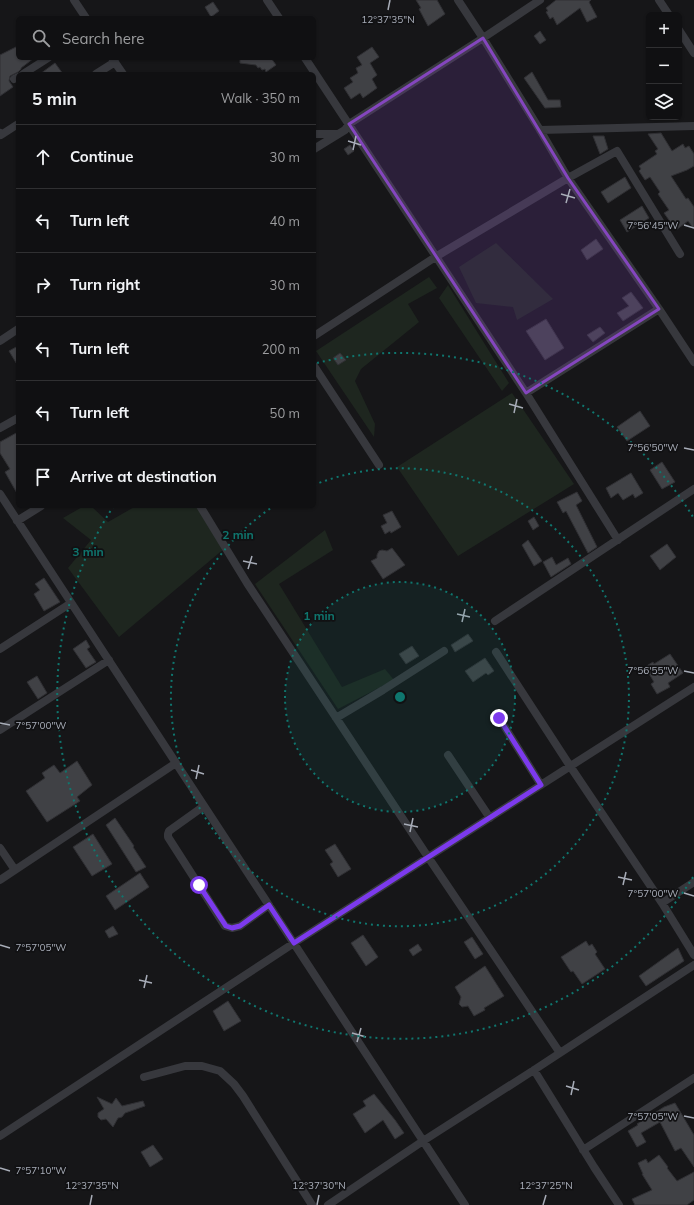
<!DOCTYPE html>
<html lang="en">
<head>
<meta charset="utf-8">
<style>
  body { margin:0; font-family:Mulish,sans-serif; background:#19191b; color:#f1f3f6 }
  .controls { position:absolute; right:12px; top:12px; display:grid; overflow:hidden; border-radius:6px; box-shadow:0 1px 3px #0004 }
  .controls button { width:36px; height:36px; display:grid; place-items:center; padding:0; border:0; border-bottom:1px solid #303032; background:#101012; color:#f1f3f6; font:20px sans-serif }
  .stop { position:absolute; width:12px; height:12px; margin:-9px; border:3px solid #7c3aed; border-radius:50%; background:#fff }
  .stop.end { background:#7c3aed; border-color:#fff; box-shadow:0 1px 4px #0008 }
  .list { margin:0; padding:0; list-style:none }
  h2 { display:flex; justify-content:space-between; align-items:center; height:52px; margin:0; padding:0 16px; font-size:17px }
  h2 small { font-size:13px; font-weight:400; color:#9c9d9f }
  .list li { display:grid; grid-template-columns:26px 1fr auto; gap:12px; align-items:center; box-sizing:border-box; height:64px; padding:0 16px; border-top:1px solid #303032 }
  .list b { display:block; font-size:15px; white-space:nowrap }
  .list em { font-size:13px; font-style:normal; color:#9c9d9f }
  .icon { flex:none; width:22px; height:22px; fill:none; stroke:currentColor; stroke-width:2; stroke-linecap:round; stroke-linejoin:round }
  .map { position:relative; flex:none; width:694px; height:1205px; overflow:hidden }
  .search { position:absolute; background:#101012; box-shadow:0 1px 3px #0004; left:16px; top:16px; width:300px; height:44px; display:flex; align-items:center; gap:10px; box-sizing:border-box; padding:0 14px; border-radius:6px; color:#9c9d9f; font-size:15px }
  .panel { position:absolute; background:#101012; box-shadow:0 1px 3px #0004; left:16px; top:72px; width:300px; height:436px; border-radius:6px }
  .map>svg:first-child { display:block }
  .green { fill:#1e261f }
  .building { fill:#404145; stroke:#303034 }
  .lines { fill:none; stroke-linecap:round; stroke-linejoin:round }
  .street { stroke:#37383d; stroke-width:8 }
  .route { stroke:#7c3aed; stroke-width:5 }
  .marked { fill:#8446be; fill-opacity:0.2; stroke:#8446be; stroke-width:3; stroke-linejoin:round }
  .ticks { fill:none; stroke:#a8adb8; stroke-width:1.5 }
  .ring { fill:none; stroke:#0f766e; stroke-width:2; stroke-dasharray:2 4 }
  .ticks-label { font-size:10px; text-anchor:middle; fill:#a8adb8; stroke:#111113; stroke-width:3.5; stroke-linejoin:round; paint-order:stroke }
  .centre { fill:#0f766e; stroke:#111113; stroke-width:2 }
  .ring-label { font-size:12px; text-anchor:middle; font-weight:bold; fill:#0f766e; stroke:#111113; stroke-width:3.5; stroke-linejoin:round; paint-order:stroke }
</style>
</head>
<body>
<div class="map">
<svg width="694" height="1205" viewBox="0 0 694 1205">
  <rect width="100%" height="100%" fill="#161618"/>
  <path class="green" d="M496,243L553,299L517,320L513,307L476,303L459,267Z
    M429,277L437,288L408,304L419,322L361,369L355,381L375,424L374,437L316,351Z
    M448,285L509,383L502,391L439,298Z
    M512,393L574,484L458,556L397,467Z
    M84,506H91L108,522L136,506H199L225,548L119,637L68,568L91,540L63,518Z
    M325,530L333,550L279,584L342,687L385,669L394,680L338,709L255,584Z"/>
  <path class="building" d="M416,0H437L445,14L428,26L419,9L421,8Z
    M556,0H591L589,2L597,17L587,22L580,8L557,25L553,17L550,19L546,12L548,11L546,8Z
    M213,2L219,11L211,17L205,7Z
    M540,31L546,40L540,44L534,36Z
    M18,46V58H34L21,68V69L18,72L10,76L9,81L13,87L0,96V55Z
    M372,47L379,57L370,63L377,75L372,79L377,88L363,98L360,93L351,99L344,88L353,82L350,78L358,73L356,68L362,65L357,57Z
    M240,58H271L276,65L266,72L265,69L262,70L260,67L258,68L256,65L240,63Z
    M55,63L63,74H40Z
    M532,72L548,100H560L561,107L545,108L524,78Z
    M661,133L672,151L683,144L685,148L689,146L694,154V166L687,170L671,176L686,199L688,198L694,207V229L688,221L676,230L664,213L669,210L658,194L660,192L650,177L645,180L639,171L641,169L639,166L657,154L655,151L658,149L648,134Z
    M593,136H604L608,149L600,154Z
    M350,145L354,151L348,155L344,149Z
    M625,177L631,188L608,203L601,192Z
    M642,206L649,218L627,232L620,220Z
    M596,239L603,249L587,260L581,250Z
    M631,292L643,308L623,321L617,313L629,306L622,298Z
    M546,319L564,348L545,360L526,331Z
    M600,327L605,333L593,342L587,335Z
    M18,346V366L9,351Z
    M340,353L346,360L338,365L333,358Z
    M640,411L650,426L627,441L617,427Z
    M18,432V495L5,472L10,469L0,453V442Z
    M662,462L675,482L662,489L650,470Z
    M631,473L643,493L635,498L633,494L623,500L618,493L611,498L606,488Z
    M577,492L582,501L576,505L597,547L588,553L566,511L563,513L557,502Z
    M392,511L401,527L391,533L390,531L385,534L381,526L387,523L383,515Z
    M534,517L539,526L533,530L528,521Z
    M528,540L542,561L534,566L522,545Z
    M667,544L676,557L660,570L650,556Z
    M392,548L405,565L383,579L371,561L377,558V555L379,551L382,550L387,551Z
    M552,557L556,565L568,558L571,564L551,577L543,562Z
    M44,578L60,602L44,611L34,594L40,590L35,584Z
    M468,634L473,641L455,652L451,645Z
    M86,640L90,647L87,649L96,662L86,668L73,649Z
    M412,646L419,656L406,664L399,654Z
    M670,654L683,673L668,683L670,687L657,694L651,684L654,682L645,667L653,662L654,664Z
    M485,658L494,671L488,675L486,673L473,682L465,671Z
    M37,676L47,693L38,699L27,682Z
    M77,761L92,785L77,797L80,801L47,822L26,791L45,778L42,773L54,765L60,773Z
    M115,818L134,846L133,847L146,867L136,872L106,825Z
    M93,834L112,864L92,876L73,847Z
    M335,844L351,869L338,877L330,864L333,862L325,850Z
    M140,873L149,887L115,910L106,896Z
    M113,926L118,934L109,938L105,931Z
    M363,935L378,957L366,966L351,943Z
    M472,937L483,954L475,959L464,942Z
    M586,941L589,946L592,944L597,952L595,954L605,969L582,984L573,971L571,972L561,957Z
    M418,944L422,950L413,956L409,950Z
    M678,948L684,961L646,986L639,976Z
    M485,966L504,996L484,1008L485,1010L474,1016L468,1006L462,1007L459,1004L461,997L455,987Z
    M228,1001L241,1021L224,1031L213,1011Z
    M374,1094L395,1120L404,1133L395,1139L383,1120L365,1133L353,1114L366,1106L363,1101Z
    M97,1097L112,1104L116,1098L122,1106L143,1101L145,1106L125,1113L122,1117L118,1118L113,1127L106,1119L101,1120L98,1117V1113L104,1109Z
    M675,1103L694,1135V1167L681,1148L675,1151L660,1122L641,1133L646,1142L637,1147L628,1131L638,1125L637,1124L664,1107Z
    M153,1145L163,1159L150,1167L141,1152Z
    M659,1155L668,1167L667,1168L677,1181L694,1172V1200L687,1205H635L632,1199L652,1190L642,1174H643L638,1163L646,1159L648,1163Z"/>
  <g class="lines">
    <path class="street" d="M74,0L86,18
      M267,0L279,18
      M458,0L483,38L540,130L568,178L659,309L694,362
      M659,0L669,15
      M679,30L694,53
      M112,58L123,74
      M305,58L526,393L618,540
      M23,74L48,58
      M96,74L115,62
      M14,79L18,77
      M540,130L694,126
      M0,133L1,135L18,124
      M314,134H337
      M314,149L345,130L349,124L483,38L540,0
      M314,336L437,256L568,178L617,151L680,254
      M0,341L18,329
      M314,366L379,465
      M526,393L659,309
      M0,428L18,418
      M0,494L465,1205
      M200,506L247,583L428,857L560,1053
      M17,521L41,506
      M495,621L694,489
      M0,649L71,603
      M496,652L570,766L662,903L694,955
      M336,718L383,690L444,651
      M499,718L541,785
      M0,730L109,660
      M448,755L490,818
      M204,806L169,831L168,834V837L225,926L232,928L240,926L269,905
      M0,848L15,870
      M0,880L176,763
      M662,903L694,882
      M534,1070L594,1167L619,1205
      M144,1077L185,1066H202L220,1071L234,1084L243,1096L312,1205
      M0,1136L294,943L694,687
      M583,1150L694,1078
      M328,1205L423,1141L534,1070L694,965"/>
  </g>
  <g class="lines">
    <path class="route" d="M199,885L226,926L232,928L240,926L269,905L294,943L541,785L499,718"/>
  </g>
  <path class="marked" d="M483,38L568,178L659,309L526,393L349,124Z"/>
  <path class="ticks" d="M388,10L390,0M348,141L361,145M353,150L356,136M561,194L575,198M566,203L570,189M684,225L694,228M509,404L523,408M514,413L517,399M684,448L694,450M243,561L257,564M248,569L252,556M457,614L470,617M462,622L465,609M684,671L694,673M0,723L10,725M191,770L204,774M196,779L199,765M404,824L418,827M410,832L413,818M618,877L632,880M623,885L626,872M684,893L694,896M0,945L10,948M139,980L152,983M144,988L147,975M352,1033L366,1037M357,1042L361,1028M566,1086L579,1090M571,1095L574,1081M684,1116L694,1118M0,1168L10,1171M90,1205L92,1195M317,1205L319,1195M543,1205L546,1195"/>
  <circle cx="400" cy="697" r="115" fill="#0f766e" fill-opacity=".12"/>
  <g class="ring">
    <circle cx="400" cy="697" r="115"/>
    <path d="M314 485A229 229 0 1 1 274 506"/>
    <path d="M693 877A344 344 0 1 1 113 507M317 363A344 344 0 0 1 693 517"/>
  </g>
  <g class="ticks-label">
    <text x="388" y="23">12°37'35"N</text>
    <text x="653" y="229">7°56'45"W</text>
    <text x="653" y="451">7°56'50"W</text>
    <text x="653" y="674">7°56'55"W</text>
    <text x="41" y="729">7°57'00"W</text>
    <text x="653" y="897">7°57'00"W</text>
    <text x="41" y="951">7°57'05"W</text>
    <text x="653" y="1120">7°57'05"W</text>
    <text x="41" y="1174">7°57'10"W</text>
    <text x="92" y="1189">12°37'35"N</text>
    <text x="319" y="1189">12°37'30"N</text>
    <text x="546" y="1189">12°37'25"N</text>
  </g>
  <circle cx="400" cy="697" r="6" class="centre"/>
  <g class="ring-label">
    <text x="238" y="539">2 min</text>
    <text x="88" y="556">3 min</text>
    <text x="319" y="620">1 min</text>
  </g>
</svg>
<div class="controls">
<button>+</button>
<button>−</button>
<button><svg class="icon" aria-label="layers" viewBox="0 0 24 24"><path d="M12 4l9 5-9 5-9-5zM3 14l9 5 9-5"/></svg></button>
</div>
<div class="stop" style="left:199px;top:885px"></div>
<div class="stop end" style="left:499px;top:718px"></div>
<div class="search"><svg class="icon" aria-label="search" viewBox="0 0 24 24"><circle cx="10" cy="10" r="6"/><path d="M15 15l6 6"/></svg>Search here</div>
<section class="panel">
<h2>5 min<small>Walk · 350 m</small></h2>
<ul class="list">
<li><svg class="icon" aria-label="ahead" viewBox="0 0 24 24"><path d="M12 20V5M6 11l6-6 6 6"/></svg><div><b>Continue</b></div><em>30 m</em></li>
<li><svg class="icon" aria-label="left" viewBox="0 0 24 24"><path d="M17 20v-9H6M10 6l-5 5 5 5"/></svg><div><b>Turn left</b></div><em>40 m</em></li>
<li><svg class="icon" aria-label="right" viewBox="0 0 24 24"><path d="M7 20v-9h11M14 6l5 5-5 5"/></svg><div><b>Turn right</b></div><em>30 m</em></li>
<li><svg class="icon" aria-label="left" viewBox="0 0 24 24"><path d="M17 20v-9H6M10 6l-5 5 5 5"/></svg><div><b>Turn left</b></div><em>200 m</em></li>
<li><svg class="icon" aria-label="left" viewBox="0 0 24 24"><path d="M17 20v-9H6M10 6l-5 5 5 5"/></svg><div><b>Turn left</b></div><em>50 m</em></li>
<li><svg class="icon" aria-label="arrive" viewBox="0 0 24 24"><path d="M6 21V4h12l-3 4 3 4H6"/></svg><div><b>Arrive at destination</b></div></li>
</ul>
</section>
</div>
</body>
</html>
